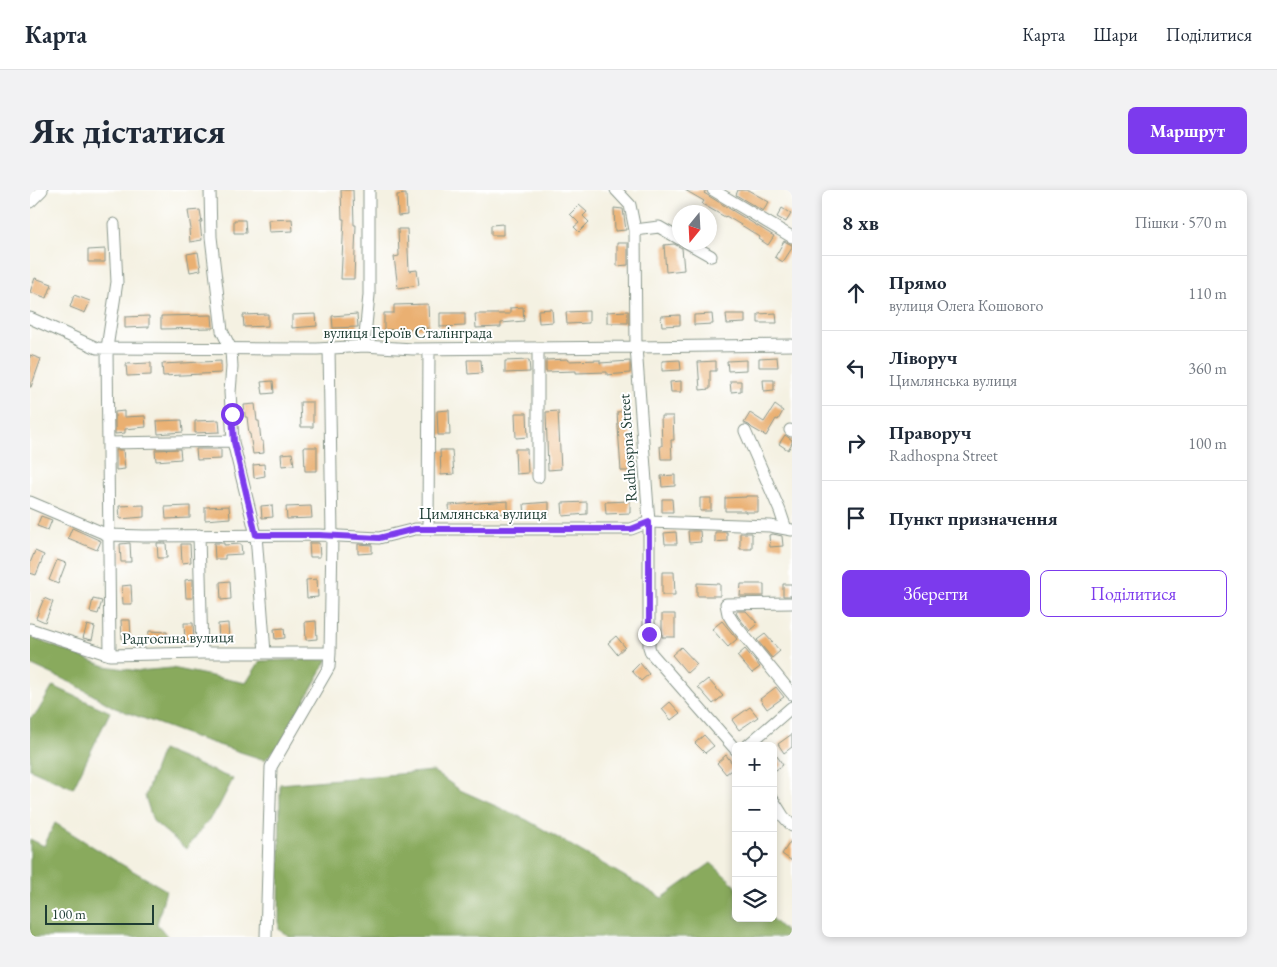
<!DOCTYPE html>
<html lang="uk">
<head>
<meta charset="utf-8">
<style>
  body { margin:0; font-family:"EB Garamond",serif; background:#f2f2f3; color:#1f2937 }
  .controls { position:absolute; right:15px; bottom:15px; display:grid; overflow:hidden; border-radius:8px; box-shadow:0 2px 8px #0003 }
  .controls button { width:45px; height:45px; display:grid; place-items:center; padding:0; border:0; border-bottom:1px solid #e0e1e3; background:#fff; color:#1f2937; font:25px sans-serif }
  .compass { position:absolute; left:642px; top:15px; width:45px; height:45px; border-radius:50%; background:#fff; box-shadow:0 2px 8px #0003; rotate:198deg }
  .scale { position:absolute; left:15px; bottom:12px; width:109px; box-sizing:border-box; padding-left:5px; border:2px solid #1f3d34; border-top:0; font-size:14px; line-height:18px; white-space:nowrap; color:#1f3d34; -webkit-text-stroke:4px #fff; paint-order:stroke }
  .stop { position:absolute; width:15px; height:15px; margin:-11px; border:4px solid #7c3aed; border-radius:50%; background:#fff }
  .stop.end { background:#7c3aed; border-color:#fff; box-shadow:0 1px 5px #0008 }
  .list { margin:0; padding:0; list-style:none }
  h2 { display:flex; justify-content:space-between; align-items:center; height:65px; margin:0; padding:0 20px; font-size:21px }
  h2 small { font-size:16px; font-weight:400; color:#747a83 }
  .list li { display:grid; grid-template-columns:32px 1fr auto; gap:15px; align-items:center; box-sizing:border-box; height:75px; padding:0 20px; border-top:1px solid #e0e1e3 }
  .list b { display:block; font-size:19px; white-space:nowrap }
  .list p { margin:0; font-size:16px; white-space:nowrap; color:#747a83 }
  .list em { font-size:16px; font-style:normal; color:#747a83 }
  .actions { display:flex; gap:10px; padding:15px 20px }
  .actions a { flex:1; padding:11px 0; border:1px solid #7c3aed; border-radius:8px; text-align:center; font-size:18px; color:#7c3aed }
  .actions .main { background:#7c3aed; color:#fff }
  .icon { flex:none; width:28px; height:28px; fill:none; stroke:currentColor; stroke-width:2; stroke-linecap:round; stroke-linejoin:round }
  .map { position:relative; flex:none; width:762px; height:747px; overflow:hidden; border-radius:8px }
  header { display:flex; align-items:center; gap:30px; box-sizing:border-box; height:70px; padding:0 25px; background:#fff; border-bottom:1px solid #e0e1e3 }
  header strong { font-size:24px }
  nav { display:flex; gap:28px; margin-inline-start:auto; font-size:18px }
  .intro { display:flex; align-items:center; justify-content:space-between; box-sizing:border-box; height:120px; padding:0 30px }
  h1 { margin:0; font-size:35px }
  .button { padding:12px 22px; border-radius:8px; background:#7c3aed; color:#fff; font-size:18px; font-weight:700 }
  main { display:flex; gap:30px; padding:0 30px }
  aside { flex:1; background:#fff; border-radius:8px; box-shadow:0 2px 8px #0003 }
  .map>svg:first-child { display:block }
  .forest { fill:#89aa5d; stroke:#547448 }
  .building { fill:#eab072 }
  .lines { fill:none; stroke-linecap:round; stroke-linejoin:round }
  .minor-casing { stroke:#8a978b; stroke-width:13 }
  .minor { stroke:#fff; stroke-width:11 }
  .route { stroke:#7c3aed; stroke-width:6 }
  .labels { text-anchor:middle; stroke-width:4; stroke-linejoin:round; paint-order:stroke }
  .street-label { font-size:16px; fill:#1f3d34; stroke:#fff }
</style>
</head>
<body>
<header>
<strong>Карта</strong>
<nav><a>Карта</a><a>Шари</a><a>Поділитися</a></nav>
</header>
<div class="intro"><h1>Як дістатися</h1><a class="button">Маршрут</a></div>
<main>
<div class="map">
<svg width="762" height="747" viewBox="0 0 762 747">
  <rect width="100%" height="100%" fill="#fff"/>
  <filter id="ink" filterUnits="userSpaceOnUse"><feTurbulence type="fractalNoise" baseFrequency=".02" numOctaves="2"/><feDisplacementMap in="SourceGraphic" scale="10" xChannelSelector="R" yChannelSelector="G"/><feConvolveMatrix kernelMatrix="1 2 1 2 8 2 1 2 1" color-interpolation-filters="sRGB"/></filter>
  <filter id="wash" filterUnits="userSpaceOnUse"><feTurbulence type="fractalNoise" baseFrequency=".0096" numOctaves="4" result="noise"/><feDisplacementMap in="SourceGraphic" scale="20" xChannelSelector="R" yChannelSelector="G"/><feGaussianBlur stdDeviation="1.12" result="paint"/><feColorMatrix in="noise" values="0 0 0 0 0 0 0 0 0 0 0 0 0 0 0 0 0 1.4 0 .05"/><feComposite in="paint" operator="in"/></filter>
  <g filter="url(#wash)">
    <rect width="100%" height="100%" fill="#f4f1e2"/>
    <path class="forest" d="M0,447L75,476L108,481L142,478L216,493L230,471L298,469L250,554L235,570L167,548L85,518L44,494L0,474Z
      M23,496L80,522L43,598L0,579V528L7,523Z
      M132,560L203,589L188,618L156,659L123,631L115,606Z
      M403,581L430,600L497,630L632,708L681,673L706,696V728H741L761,747H261L249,740L250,594Z
      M25,633L86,671L136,700L127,734L138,747H0V649L14,656Z"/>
    <g id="blocks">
      <path class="building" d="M311,0H323L324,35H326L324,89H311L314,29H312Z
        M655,0H676L674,3L744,46L738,55L729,49L730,47L716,38L696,26L695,27L672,14L674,11Z
        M708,0H718L739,12L733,21L706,5Z
        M376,4L377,25L368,26L367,5Z
        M549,15L557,22L553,26L559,32L549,42L544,37L549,33L540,24Z
        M584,18L593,19L596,40L585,41Z
        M752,18L761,24L756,32L747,27Z
        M170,20L172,32H170L172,50L160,52L159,39H161L158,21Z
        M262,29L263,41L239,42L238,30Z
        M204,30H215L216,43H204Z
        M473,34V45H461V35Z
        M368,39H377L379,81L387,80L389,95L368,98L364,67L369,66Z
        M754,51L762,55V58L753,72L745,67Z
        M587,53H598V75L587,76Z
        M644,54L652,58L654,80L636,82L634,55Z
        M75,59V72H58V60Z
        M168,62L171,80L160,82L157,64Z
        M5,88L22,94L17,108L0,102Z
        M44,105L60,111L55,123L40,117Z
        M398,114L399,138L354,140V123H364V115Z
        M493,117L494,131L471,133V137L446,138L445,124H480V118Z
        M522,119L523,132L509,133L508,120Z
        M559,121V133L537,134L536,122Z
        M598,121V133H577V122Z
        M410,123H435V136L410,137Z
        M746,123L747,133H728V124Z
        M238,124V136L214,137L213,125Z
        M286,124L287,136L262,138V125Z
        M327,124L328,137L303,138L302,126Z
        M682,124L683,134L664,135V125Z
        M696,124H715V133L697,134Z
        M182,125L183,138L131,139V126Z
        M650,125V135L632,136L631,126Z
        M119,126V137L95,138V127Z
        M0,165L11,169L1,197H0Z
        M747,167L748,177H729V168Z
        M537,169L538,171L570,170V173L600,171V183L577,185V182L546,183V181L516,182V170Z
        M437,170H451L452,183L438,184Z
        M499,170L500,182L475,183V171Z
        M650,170L651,180L632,181V171Z
        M716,170V180L698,181L697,171Z
        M191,171V183L133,186L132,174Z
        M686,171V181H680V199L670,200L668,172Z
        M121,173V185L97,186L96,174Z
        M733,190H744V200L734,201Z
        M243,191L244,203L233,204L231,192Z
        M651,191V202H641L640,192Z
        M700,191H711V201L701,202Z
        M270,212H283V237H271Z
        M225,214L227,231H229L231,251H233L234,263L223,264L220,244H219L217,227H215L214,215Z
        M745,215L753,221L748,230L746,229L736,246L722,238L719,235L714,233L720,223L734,232Z
        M419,220L420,245H408L407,221Z
        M94,221V227L115,226L116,237L95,239V243L85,244V222Z
        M528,221L531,279L518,280L516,222Z
        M599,221L601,256H602L603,281H591L587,222Z
        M485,223H497L498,247L486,248Z
        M631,226H643L644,250H641L642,269H631L630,256H632Z
        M152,230L153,242L128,244L127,231Z
        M189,230L190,242L165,243V231Z
        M755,245L762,250V253L758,260L749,254Z
        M274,257H287V281H275Z
        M150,259L151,269L126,271L125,260Z
        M166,259H191V269L167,270Z
        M485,259H497L498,283L486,284Z
        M86,260H93L95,279L86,280Z
        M410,260H422L424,284L411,285Z
        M262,263L264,275L252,276L251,264Z
        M234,274L235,286L224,288L223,275Z
        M645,285V296L632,297L631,286Z
        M716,306H728V322H715V321H695V308L716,307Z
        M670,308H681V321H670Z
        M632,309H642L643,322H632Z
        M478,311V323L420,328L419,315Z
        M600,311V323L576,324L575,312Z
        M519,312V325L495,326L494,314Z
        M557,312V324L533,326L532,313Z
        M114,315V327L90,329L89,316Z
        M242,315L243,327L232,328L231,316Z
        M160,316V328L136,329L135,317Z
        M199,316L200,328L175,330V317Z
        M281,316L282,328L257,329L256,317Z
        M11,326L22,330L18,340L7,336Z
        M42,338L71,351L67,360L38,348Z
        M658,341H670L671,352L659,353Z
        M646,342L647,354H635L634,343Z
        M685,342H697V351L685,352Z
        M710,343H722V359H710Z
        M743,344L752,346L753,356L740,357L739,345Z
        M100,353L101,372H91L90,354Z
        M127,353H136L137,368H128Z
        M184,353H194V355L211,354L212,364L195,365V369H185Z
        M279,353H289L290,367H280Z
        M151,354H160L161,372L152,373Z
        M328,354L342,355V363L328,364Z
        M5,361L14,365L6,385L0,383V373Z
        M27,370L36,373L28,394L19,390Z
        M632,382H644L645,405H632Z
        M163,389V408H156L155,390Z
        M287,389L288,407L277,408L276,390Z
        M200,391L201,409L191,410L190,392Z
        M667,393L690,394V406H667Z
        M711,394H734V406H710Z
        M753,394H762V406H753Z
        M101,395L102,414H93L92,396Z
        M14,408L23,412L15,432L6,428Z
        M63,409L72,411L68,424L60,422Z
        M707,421H716L728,434L720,441L709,428L706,423Z
        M632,424H645V447H632Z
        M91,430H100L101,448L92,449Z
        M286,431L287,449L276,450L275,432Z
        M692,431L707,449L698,457L682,439Z
        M154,433H163L164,451L155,452Z
        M198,433L199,451L189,452L188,434Z
        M57,435L65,437L62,450L53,448Z
        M254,438L255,448L245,449L244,439Z
        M119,441L137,442V451L118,450Z
        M735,444L750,461L742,468L727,450Z
        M586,446L595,457L587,464L578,453Z
        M651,457L667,474L657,483L642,465Z
        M715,459L730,477L722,483L707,466Z
        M610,473L619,484L611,491L602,481Z
        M678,489L693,506L683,514L668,497Z
        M746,497L754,507L737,519L730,509Z
        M640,512L650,523L641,530L632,519Z
        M720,517L728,527L709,540L702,530Z
        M762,544V557L754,563L748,554Z
        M674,545L684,556L675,563L665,553Z
        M696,565L705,577L696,584L687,573Z
        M747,566L753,575L743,582V569Z
        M762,649V671L752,664Z"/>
    </g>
  </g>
  <g filter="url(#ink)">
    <use href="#blocks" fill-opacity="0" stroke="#8a978b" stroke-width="1"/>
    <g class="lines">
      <defs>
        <path id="minor" d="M180,0L181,47L192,141L201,159L202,177L200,202L203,252L226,345L235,463
          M586,0L600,15L605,40L629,37L650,49
          M683,0L762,47
          M0,12L12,0
          M605,40L606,157L619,332V457L621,463L706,560
          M656,52L681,66
          M0,128L67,158L287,159L334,156L383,159L606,157L762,155
          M334,156L339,105V0
          M508,158V287
          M760,240L762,241
          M715,241L750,321L756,339
          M78,253L203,251
          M0,312L78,345L114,346L289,345L349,348L385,339H601L619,332L740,336L762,340
          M398,339L399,159
          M169,345L172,463
          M762,413L696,414L698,424L703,432L762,504
          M0,439L80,465L172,463H300
          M80,465L77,158L87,92L84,34
          M717,556L762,517
          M743,610L753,626L762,636
          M236,747L241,577L299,477L300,463L302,346L299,158"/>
      </defs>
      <use href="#minor" class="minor-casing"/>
      <use href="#minor" class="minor"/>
    </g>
  </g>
  <g class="lines" filter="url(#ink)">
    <path class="route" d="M202,224L204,252L226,345H289L349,348L385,339H601L619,332V444"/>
  </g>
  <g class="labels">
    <g class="street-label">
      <text x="378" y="148">вулиця Героїв Сталінграда</text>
      <text transform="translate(597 258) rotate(-94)" y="6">Radhospna Street</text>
      <text x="453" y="329">Цимлянська вулиця</text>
      <text transform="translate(148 447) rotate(-1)" y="6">Радгоспна вулиця</text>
    </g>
  </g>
</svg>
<div class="controls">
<button>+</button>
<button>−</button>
<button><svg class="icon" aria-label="locate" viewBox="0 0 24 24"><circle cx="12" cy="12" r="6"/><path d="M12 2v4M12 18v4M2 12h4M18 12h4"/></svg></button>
<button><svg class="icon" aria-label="layers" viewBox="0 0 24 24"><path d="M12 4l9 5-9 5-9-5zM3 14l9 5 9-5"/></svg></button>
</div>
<svg class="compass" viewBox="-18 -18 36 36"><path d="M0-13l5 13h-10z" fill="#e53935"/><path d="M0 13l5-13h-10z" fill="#747a83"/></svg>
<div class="scale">100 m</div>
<div class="stop" style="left:202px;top:224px"></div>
<div class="stop end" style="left:619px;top:444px"></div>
</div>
<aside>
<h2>8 хв<small>Пішки · 570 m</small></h2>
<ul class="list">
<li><svg class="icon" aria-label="ahead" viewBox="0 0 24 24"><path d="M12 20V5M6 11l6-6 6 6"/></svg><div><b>Прямо</b><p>вулиця Олега Кошового</p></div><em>110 m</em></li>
<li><svg class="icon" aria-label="left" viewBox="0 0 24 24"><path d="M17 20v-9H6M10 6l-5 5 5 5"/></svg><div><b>Ліворуч</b><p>Цимлянська вулиця</p></div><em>360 m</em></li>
<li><svg class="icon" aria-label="right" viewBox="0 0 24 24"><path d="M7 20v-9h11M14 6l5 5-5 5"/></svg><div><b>Праворуч</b><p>Radhospna Street</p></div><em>100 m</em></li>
<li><svg class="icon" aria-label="arrive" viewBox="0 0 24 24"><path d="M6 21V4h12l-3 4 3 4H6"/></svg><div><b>Пункт призначення</b></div></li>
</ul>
<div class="actions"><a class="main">Зберегти</a><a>Поділитися</a></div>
</aside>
</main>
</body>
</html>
